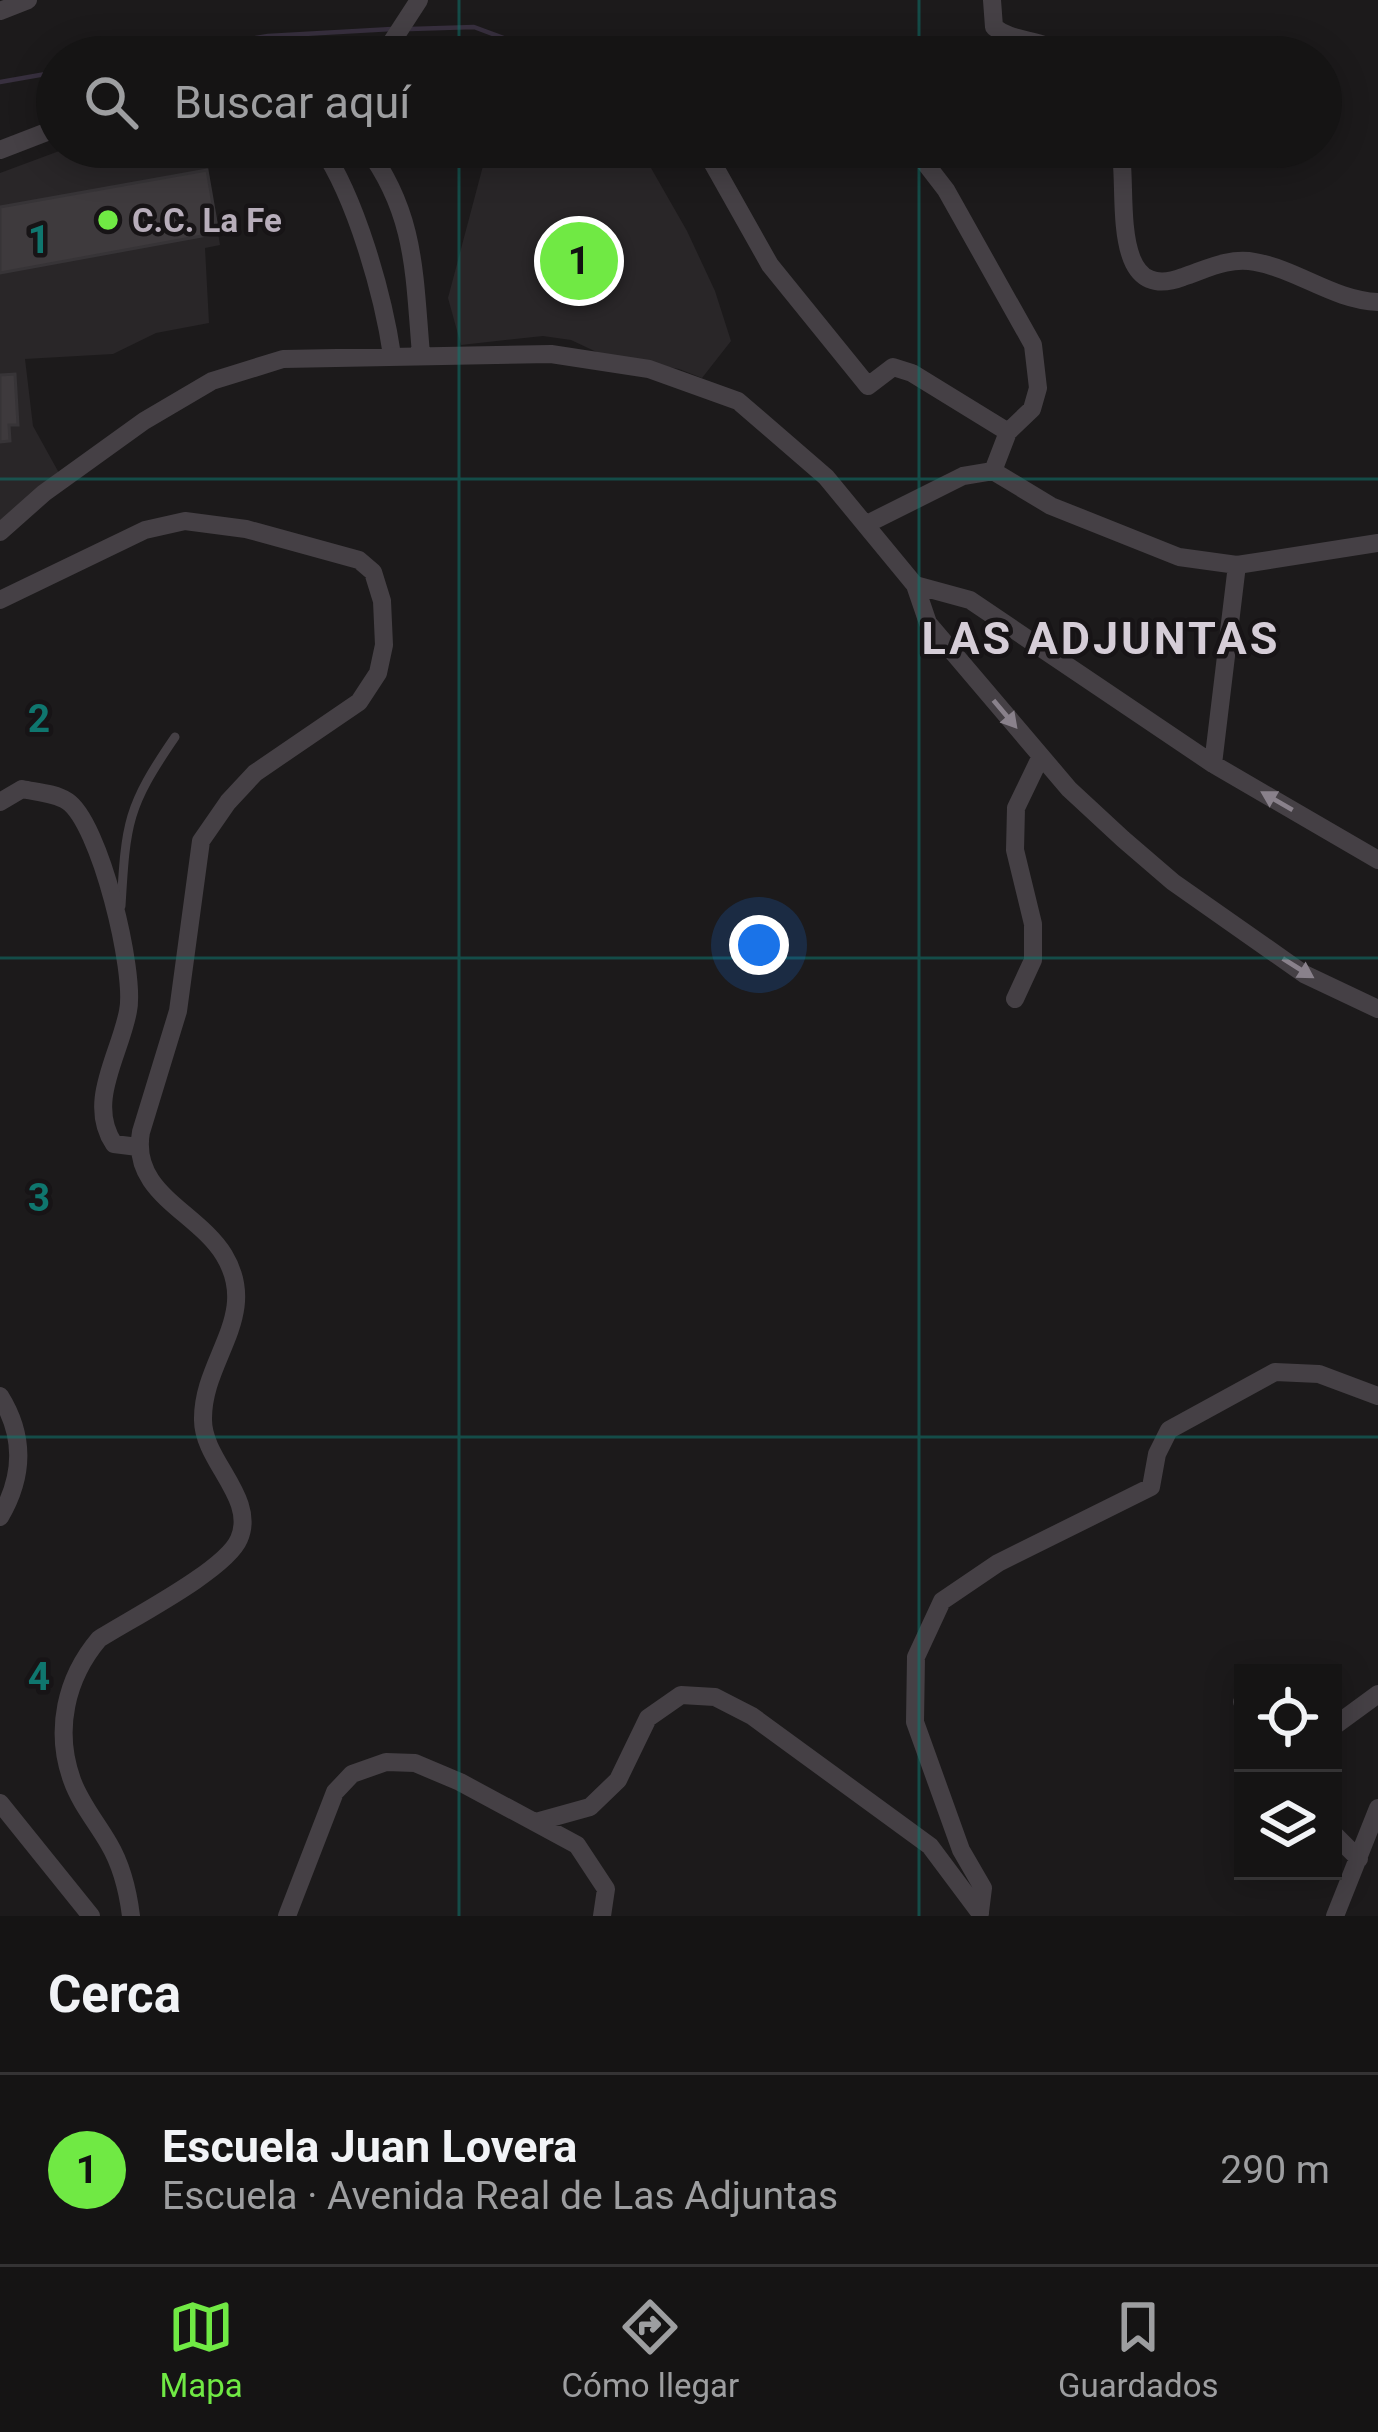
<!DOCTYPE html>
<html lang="es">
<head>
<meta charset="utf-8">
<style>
  body { margin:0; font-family:Roboto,sans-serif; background:#1e1d1d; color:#f1f3f6 }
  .controls { position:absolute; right:36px; bottom:36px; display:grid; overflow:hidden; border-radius:0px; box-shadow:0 6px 30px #0003 }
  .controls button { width:108px; height:108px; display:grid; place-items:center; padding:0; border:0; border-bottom:3px solid #343334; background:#151414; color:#f1f3f6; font:60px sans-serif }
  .you { position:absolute; left:759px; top:945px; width:42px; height:42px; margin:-30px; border:9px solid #fff; border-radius:50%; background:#1a73e8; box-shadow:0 0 0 18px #1a73e833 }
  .badge { display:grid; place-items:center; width:78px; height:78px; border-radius:50%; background:#70e944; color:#111; font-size:39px; font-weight:700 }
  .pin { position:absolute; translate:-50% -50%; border:6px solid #fff; box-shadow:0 3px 12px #0006 }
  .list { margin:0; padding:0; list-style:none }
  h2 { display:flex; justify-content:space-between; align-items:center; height:156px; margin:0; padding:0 48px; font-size:51px }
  h2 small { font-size:39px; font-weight:400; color:#9d9ea0 }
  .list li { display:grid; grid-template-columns:78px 1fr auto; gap:36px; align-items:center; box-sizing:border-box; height:192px; padding:0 48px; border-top:3px solid #343334 }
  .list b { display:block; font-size:45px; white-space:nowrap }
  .list p { margin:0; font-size:39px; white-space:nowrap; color:#9d9ea0 }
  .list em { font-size:39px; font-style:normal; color:#9d9ea0 }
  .icon { flex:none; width:66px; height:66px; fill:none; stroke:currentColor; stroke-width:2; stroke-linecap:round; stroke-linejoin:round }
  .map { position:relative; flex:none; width:1378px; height:1916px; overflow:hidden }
  .search { position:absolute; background:#151414; box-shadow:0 6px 30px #0003; left:36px; right:36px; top:36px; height:132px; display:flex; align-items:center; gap:30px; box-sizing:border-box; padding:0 42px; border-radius:66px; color:#9d9ea0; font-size:45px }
  .sheet { height:348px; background:#151414 }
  nav { display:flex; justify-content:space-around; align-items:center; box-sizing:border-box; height:168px; border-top:3px solid #343334; background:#151414; font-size:33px; color:#9d9ea0 }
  nav a { display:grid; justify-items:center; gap:6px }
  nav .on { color:#70e944 }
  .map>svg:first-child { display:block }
  .built { fill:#292628 }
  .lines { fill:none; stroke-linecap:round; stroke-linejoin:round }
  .stream { stroke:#38303f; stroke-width:4.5 }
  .building { fill:#3e3a3d; stroke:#373437; stroke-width:3 }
  .service { stroke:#454045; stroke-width:9 }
  .minor { stroke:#454045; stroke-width:18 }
  .oneway { fill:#89818b }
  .grid { fill:none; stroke:#0f766e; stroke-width:3; stroke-opacity:0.55 }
  .poi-dot { fill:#70e944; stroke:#171416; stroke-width:4.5 }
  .labels { text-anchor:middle; stroke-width:9; stroke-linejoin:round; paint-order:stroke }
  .poi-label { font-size:33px; font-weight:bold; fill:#b7adba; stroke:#171416; text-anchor:start }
  .district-label { font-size:45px; font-weight:bold; letter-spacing:3px; fill:#d5cdd7; stroke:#171416 }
  .grid-label { font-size:39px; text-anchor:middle; font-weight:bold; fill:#0f766e; stroke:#171416; stroke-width:9; stroke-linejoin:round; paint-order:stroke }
</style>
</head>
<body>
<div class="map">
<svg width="1378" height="1916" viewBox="0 0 1378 1916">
  <rect width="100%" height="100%" fill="#1c1a1b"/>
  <path class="built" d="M70,147H204L220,245L205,248L209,323L156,333L113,354L25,359L33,426L64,482L0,534V173Z
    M488,147H639L687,231L715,291L731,341L702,378L679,369L603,355L571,340L543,336L461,345L448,298Z"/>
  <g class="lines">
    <path class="stream" d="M410,29L474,27L554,57
      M142,57L268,36L392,29
      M0,82L57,72"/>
  </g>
  <path class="building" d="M207,170L218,233L0,273V207Z
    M15,374L18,425H9L10,441L0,442V375Z"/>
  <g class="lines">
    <path class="service" d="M121,906C126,822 127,807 175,737"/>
    <path class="minor" d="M992,0L994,27C1015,44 1044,37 1065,57
      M0,11L28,0
      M382,57L419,0
      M321,147C356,198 383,294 392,355
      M366,147C416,214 414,274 421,354
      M717,147L712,162L770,265L868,386L893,367L912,373L1008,432
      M874,147L919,155L946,190L1033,345L1038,388L1032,409L1008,432L993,471
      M1120,147C1129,187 1107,306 1183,277C1207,269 1229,257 1255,262C1299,270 1333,300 1378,302
      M0,150L57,128
      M867,524L963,476L993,471L1051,506L1179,557L1237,565L1378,543
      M0,532L44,493L144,421L212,381L283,359L551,354L649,369L738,401L826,477L915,585L928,623L1069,789L1123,839L1173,882L1304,974L1378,1009
      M915,585L970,600L1213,764L1378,860
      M0,600L145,530L185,521L246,529L359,560L373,572L382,601L384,645L378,673L359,702L255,773L228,802L201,841L178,1011L141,1132C130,1193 197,1211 224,1255C261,1316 202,1359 203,1420C203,1461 257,1498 239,1539C226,1570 132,1618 99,1639C66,1678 54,1730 72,1780C80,1803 97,1823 109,1844C122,1866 128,1892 131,1916
      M1213,764L1237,565
      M0,802L22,789C36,792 55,793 67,801C100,822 136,973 128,1011C120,1055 86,1102 114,1144L138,1147
      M1015,999L1033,960V924L1015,850L1016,808L1041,756
      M0,1396C25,1436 24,1476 0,1517
      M1242,1702H1243
      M1333,1727L1378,1694
      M0,1803L91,1916
      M536,1822L590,1807L618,1780L648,1718L681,1695L715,1697L752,1716L930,1846L980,1913
      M1333,1833L1359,1859
      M980,1912L983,1888L961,1850L915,1722L916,1657L942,1601L998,1563L1151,1487L1157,1454L1169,1430L1275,1372L1319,1374L1378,1396
      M287,1916L335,1792L352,1774L386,1762L415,1763L460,1782L577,1845L606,1889L602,1916
      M1335,1916L1378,1808"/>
  </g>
  <defs><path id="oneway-solid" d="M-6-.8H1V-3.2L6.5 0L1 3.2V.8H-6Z" transform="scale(3)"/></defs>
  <g class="oneway">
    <use href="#oneway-solid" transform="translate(1005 714) rotate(50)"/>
    <use href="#oneway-solid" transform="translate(1277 801) rotate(-150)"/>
    <use href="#oneway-solid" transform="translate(1298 968) rotate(32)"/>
  </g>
  <path class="grid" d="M459,0V57M919,0V57M459,147V1916M919,147V1916M0,479H1378M0,958H1378M0,1437H1378"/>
  <circle class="poi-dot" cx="108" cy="220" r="12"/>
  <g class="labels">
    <g class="poi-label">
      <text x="132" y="232">C.C. La Fe</text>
    </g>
    <g class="district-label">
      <text x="1101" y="654">LAS ADJUNTAS</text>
    </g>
  </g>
  <g class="grid-label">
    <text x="39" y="253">1</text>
    <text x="39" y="732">2</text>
    <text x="39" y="1211">3</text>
    <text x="39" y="1690">4</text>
  </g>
</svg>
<div class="controls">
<button><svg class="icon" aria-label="locate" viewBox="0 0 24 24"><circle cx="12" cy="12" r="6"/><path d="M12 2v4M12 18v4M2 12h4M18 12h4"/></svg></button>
<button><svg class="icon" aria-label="layers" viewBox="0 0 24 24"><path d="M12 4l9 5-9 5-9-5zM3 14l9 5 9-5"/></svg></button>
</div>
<div class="you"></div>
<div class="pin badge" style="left:579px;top:261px">1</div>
<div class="search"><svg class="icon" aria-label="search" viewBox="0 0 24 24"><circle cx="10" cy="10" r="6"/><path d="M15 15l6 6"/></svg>Buscar aquí</div>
</div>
<section class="sheet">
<h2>Cerca<small></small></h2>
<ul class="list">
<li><span class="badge">1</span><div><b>Escuela Juan Lovera</b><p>Escuela · Avenida Real de Las Adjuntas</p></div><em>290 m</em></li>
</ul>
</section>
<nav>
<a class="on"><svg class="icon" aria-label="map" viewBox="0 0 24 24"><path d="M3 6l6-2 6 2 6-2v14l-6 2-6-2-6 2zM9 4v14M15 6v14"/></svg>Mapa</a>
<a><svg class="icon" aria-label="directions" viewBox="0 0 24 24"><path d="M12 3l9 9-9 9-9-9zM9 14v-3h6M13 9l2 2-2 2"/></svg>Cómo llegar</a>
<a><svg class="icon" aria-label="saved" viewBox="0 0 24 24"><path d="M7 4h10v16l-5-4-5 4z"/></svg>Guardados</a>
</nav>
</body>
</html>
